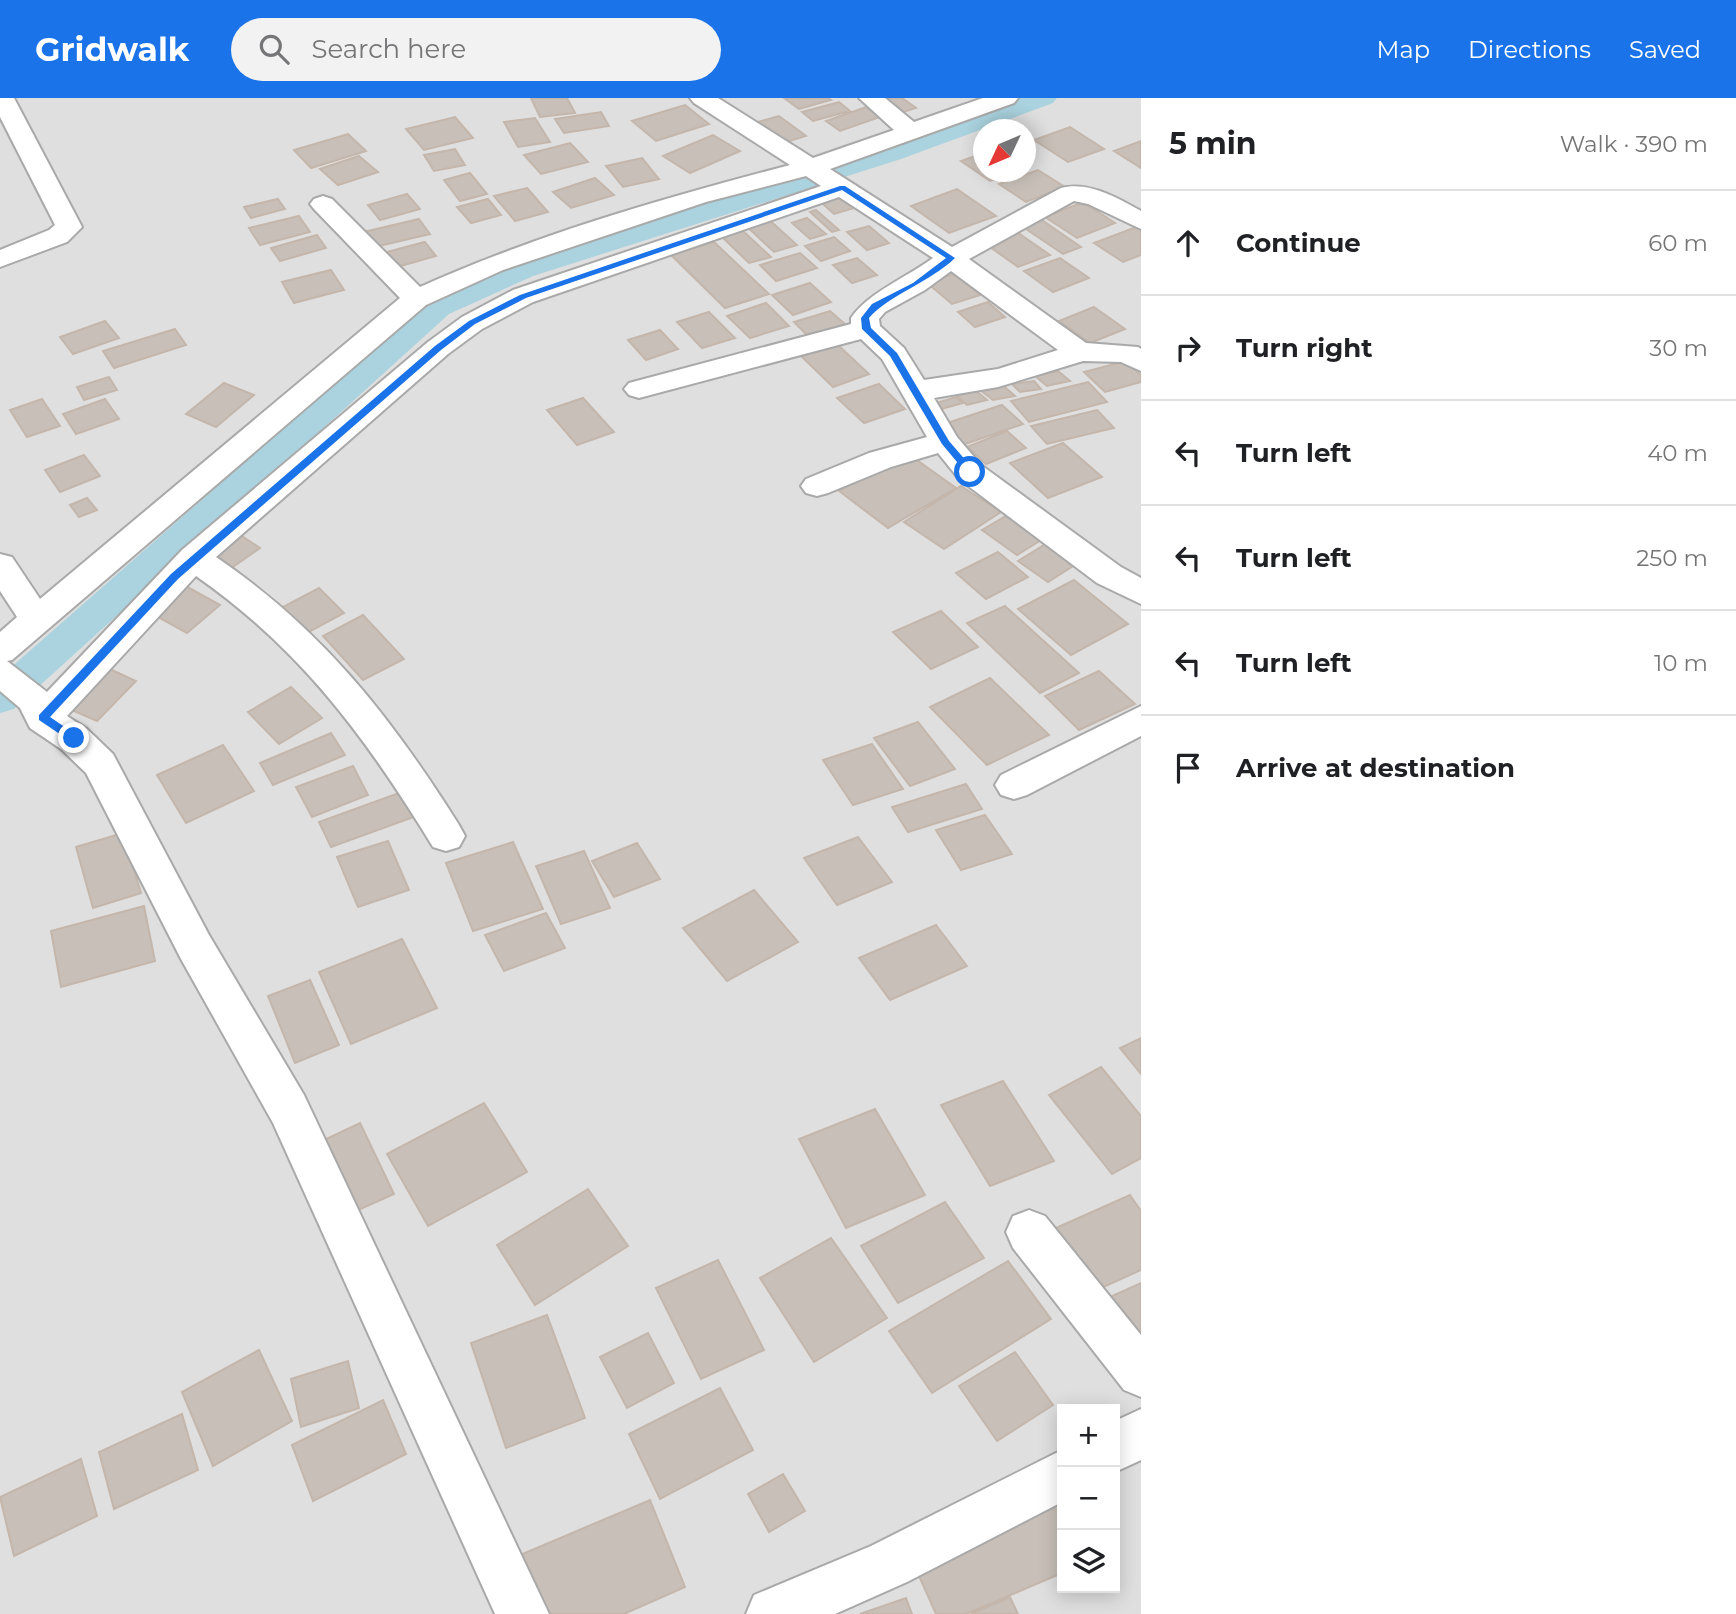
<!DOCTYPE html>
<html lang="en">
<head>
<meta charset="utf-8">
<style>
  body { margin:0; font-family:Montserrat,sans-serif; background:#f2f2f2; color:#202124 }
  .controls { position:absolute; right:21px; bottom:21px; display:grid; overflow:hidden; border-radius:0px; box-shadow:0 4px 18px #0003 }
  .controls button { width:63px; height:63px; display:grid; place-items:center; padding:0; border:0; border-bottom:2px solid #e0e0e0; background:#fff; color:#202124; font:35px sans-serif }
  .compass { position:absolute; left:973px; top:21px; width:63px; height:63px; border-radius:50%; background:#fff; box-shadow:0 4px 18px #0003; rotate:226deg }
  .stop { position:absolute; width:21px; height:21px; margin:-16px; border:5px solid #1a73e8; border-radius:50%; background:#fff }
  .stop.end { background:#1a73e8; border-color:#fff; box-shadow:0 2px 7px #0008 }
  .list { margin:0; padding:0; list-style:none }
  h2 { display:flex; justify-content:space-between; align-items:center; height:91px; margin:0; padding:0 28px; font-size:30px }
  h2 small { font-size:23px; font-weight:400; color:#757577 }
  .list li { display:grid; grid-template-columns:46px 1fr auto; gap:21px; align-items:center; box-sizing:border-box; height:105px; padding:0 28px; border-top:2px solid #e0e0e0 }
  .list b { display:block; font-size:26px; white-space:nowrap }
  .list em { font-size:23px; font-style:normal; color:#757577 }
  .icon { flex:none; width:38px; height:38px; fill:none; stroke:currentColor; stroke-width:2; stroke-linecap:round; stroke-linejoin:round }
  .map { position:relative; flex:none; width:1141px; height:1516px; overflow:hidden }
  header { display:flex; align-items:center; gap:42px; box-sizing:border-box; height:98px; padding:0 35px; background:#1a73e8; color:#fff }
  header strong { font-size:33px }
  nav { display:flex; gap:38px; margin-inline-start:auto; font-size:24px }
  .search { width:490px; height:63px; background:#f2f2f2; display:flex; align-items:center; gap:18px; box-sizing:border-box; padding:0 24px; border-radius:38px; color:#757577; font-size:26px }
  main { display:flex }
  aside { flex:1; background:#fff }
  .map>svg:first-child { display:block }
  .residential { fill:#e0dfdf; fill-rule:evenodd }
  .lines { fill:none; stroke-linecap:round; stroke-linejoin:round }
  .canal { fill:#aad3df; fill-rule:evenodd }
  .building { fill:#c7bfb8; stroke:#c4b6ab; stroke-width:2 }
  .minor-casing { stroke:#a9a9a9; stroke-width:4 }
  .minor { fill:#fff; fill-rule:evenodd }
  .route { fill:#1a73e8 }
</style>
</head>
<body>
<header>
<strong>Gridwalk</strong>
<div class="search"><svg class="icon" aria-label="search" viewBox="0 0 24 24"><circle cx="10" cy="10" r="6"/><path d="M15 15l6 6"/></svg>Search here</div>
<nav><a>Map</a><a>Directions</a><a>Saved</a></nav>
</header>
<main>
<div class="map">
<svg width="1141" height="1516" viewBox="0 0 1141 1516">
  <rect width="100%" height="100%" fill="#f2efe9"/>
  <path class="residential" d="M0,0H1141V1516H0ZM984,32H1026V74H984ZM1062,1311H1115V1490H1062Z"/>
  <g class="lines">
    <path class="canal" d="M1019,0H1057L1053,5L901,61L533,178L449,216L14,611L0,615V579L427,204L513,166L881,49Z"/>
  </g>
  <path class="building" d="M531,0H567L575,15L540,19Z
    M784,0H828L831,2L799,11Z
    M874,0H902L916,10L897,16Z
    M839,4L850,13L813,23L802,14Z
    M685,7L709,26L656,43L632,23Z
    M866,9L880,19L840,33L826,23Z
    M601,14L609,28L564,35L555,21Z
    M779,18L806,38L777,47L751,26Z
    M455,19L473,40L424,52L406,31Z
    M535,20L550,44L518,49L504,24Z
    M1070,29L1104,51L1068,64L1034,42Z
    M348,36L366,53L311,70L294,52Z
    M713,37L740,53L690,75L663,58Z
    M1141,43V70L1114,53Z
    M570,45L588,64L541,76L524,57Z
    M455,51L465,67L434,73L424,57Z
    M984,55V74H1016L990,83L961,63Z
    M359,58L378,74L338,87L320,71Z
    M642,60L659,81L623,89L606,68Z
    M1038,72L1065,89L1026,104L999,86Z
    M470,75L487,96L460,103L444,82Z
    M595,80L614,97L571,110L553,94Z
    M527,90L548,114L515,123L494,98Z
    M957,91L996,118L949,135L911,108Z
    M835,93L854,110L834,116L815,99Z
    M407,96L420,111L380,122L368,107Z
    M278,101L285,111L251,120L244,109Z
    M488,101L501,117L471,125L457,109Z
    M1083,104L1115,125L1077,140L1045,119Z
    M816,112L839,132L832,134L810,114Z
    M299,118L310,134L260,147L249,130Z
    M765,118L797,147L774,154L743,125Z
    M807,120L826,136L810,141L792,125Z
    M1039,120L1081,149L1063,156L1020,127Z
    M419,121L430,136L374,149L364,134Z
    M869,128L889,145L867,152L847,134Z
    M1136,129L1141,132V157L1123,164L1094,145Z
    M1014,132L1050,157L1018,169L983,144Z
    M743,133L771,159L749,165L722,139Z
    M317,137L326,150L280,163L271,150Z
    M834,139L850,153L821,163L805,148Z
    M425,144L436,158L390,171L379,156Z
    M714,144L769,196L725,210L671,157Z
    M800,155L817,170L776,183L760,167Z
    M857,160L877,177L852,185L833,167Z
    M1060,160L1089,180L1053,194L1024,173Z
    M331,172L344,192L294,205L282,184Z
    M954,176L980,197L952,206L927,185Z
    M810,185L831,204L793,217L772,197Z
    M988,204L1005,219L975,229L958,214Z
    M766,205L789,228L750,240L727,218Z
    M1094,209L1125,231L1090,245L1059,223Z
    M830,213L845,226L808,238L794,224Z
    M709,214L735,240L702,250L677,224Z
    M105,223L119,240L73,256L60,239Z
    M175,231L186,247L114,270L103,253Z
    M660,232L678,251L646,262L628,242Z
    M837,246L869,276L833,289L801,258Z
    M1126,263L1141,277V284L1105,294L1084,274Z
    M1058,273L1070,283L1047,288L1035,278Z
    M109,279L117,292L84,302L77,289Z
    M1034,283L1041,291L1020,294L1012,286Z
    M1088,284L1107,304L1029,324L1011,303Z
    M224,285L254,297L216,329L186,316Z
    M879,286L905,311L864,325L837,300Z
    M1001,286L1015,298L993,302L979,291Z
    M975,292L987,302L967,307L955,296Z
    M956,299L963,305L934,313L926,308Z
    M583,300L614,334L577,347L547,312Z
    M42,301L60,328L27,339L10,312Z
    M105,301L119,321L76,336L63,316Z
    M1002,307L1023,326L962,347L941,327Z
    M1097,312L1114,330L1047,346L1031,328Z
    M1007,333L1026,350L986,366L967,349Z
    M1063,345L1102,379L1048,400L1010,365Z
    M907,355L956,390L888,430L839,393Z
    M84,357L100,378L60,394L45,372Z
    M961,388L1001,414L944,451L904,424Z
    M87,400L97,412L79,419L70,407Z
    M1011,415L1046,439L1017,457L982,432Z
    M233,432L260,450L230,471L203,453Z
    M1052,442L1081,463L1048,484L1018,463Z
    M998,454L1028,479L986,501L956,475Z
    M1074,482L1128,526L1071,557L1018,511Z
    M182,486L220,507L187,535L149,514Z
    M319,490L344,515L305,536L281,510Z
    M1005,508L1079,575L1040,595L967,525Z
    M941,513L978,549L931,571L893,534Z
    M363,517L404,561L363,582L323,538Z
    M101,567L136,583L97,623L60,607Z
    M1099,573L1135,606L1079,632L1045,598Z
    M990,580L1049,637L987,667L930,609Z
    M291,589L322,620L279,646L248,614Z
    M918,624L955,671L910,688L874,640Z
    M331,635L345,657L273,687L260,665Z
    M872,646L903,691L853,707L823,662Z
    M223,647L254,693L186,725L157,677Z
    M353,668L368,697L312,719L296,689Z
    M966,686L982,711L908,734L892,709Z
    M410,691L422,716L331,749L319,724Z
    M985,717L1012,756L961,772L936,732Z
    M123,735L141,795L93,810L76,749Z
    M858,739L892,784L837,807L804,760Z
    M388,743L409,792L358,809L337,759Z
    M513,744L543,811L473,833L446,765Z
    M637,745L660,781L614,799L592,763Z
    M584,753L610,810L561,826L536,768Z
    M754,792L798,844L727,883L683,830Z
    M144,808L155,863L61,889L51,833Z
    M546,815L565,850L504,873L485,837Z
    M936,827L967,868L890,902L859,860Z
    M402,841L437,910L351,946L319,874Z
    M310,882L339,947L295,965L268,898Z
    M1141,940V976L1120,950Z
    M1101,969L1141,1018V1060L1112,1076L1049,997Z
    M1003,983L1054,1063L990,1088L941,1007Z
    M484,1005L527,1074L428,1128L387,1056Z
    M875,1011L925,1097L846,1130L799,1041Z
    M360,1025L394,1096L354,1114L322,1043Z
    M588,1091L628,1148L535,1207L497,1147Z
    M1130,1097L1141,1113V1172L1097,1192L1056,1130Z
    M945,1104L984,1160L898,1205L861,1148Z
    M831,1140L887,1220L814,1264L760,1180Z
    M718,1162L764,1252L701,1281L656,1190Z
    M1008,1163L1051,1221L932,1295L889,1233Z
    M1141,1185V1246L1110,1199Z
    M547,1217L585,1320L506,1350L471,1245Z
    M648,1235L674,1285L627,1310L600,1259Z
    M259,1252L292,1323L213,1368L182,1294Z
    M1015,1254L1053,1307L997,1343L959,1288Z
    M348,1263L359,1310L301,1329L291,1281Z
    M720,1290L753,1352L660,1401L629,1336Z
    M383,1302L406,1356L313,1403L292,1347Z
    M182,1316L198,1372L114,1411L99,1354Z
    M81,1361L97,1418L14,1458L0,1399Z
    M783,1376L805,1413L769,1434L748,1396Z
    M1054,1399L1062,1415V1475L966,1516H936L910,1458Z
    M650,1402L685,1489L624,1516H541L520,1457Z
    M1010,1499L1018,1516H971Z
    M906,1500L912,1516H860Z"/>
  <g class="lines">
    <defs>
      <path id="minor" d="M0,0H14L82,129L67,144L0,169V152L49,132L55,127L0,19Z
        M690,0H718L813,60L894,32L859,0H885L914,24L983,0H1018L1014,5L830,71L952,149L1061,90C1089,83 1117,100 1141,113V131L1088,106L1074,103L969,161L1086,245L1138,249L1141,251V273L1121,264L1083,263L998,289L934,300L957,339L981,367L1121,469L1141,480V506L1097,485L959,381L938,355L891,369L828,395L817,398L806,395L801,388L806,381L869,355L927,339L882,261L861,241L639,300L629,297L624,291L629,285L851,226V220C868,195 907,179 933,160L839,99L533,204L482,231L448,256L216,459C323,532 391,619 459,727L465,738L459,749L446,753L433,749C367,641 301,551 196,478L67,618L87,631L113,656L209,837L304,997L549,1516H495L273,1025L181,861L86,675L61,651L30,630L20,610L0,593V534L17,519L0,493V456L12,459L40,501L400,200L314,111L310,106L314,101L323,98L332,101L420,189C538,136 664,100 790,67L694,5ZM806,78L821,88L513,192L462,219L428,244L182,452L47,594L7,563L12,562L426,207L503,172L706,104ZM951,173L1058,252L998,271L924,282L904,250L880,228L879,221L885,214L925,192Z
        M1141,608V638L1027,697L1014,701L1001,697L995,687L1001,677Z
        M1029,1112L1045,1118L1141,1237V1299L1124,1292L1013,1150L1006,1134L1013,1118Z
        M1141,1311V1362L1115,1374V1323Z
        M1062,1352V1404L907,1484L835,1516H746L754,1497L871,1448Z"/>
    </defs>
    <use href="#minor" class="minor-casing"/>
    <use href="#minor" class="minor"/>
  </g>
  <path class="route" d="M840,88H845L955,160C930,184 889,197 869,220L871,230L897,255L949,343L974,372V376H967L942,346L890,258L862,231L861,220L872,206L913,185L946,160L842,92L526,200L475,226L441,252L178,481L50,619L78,638V643H70L39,622V617L171,476L435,248L469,223L520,197Z"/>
</svg>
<div class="controls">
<button>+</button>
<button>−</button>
<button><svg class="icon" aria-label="layers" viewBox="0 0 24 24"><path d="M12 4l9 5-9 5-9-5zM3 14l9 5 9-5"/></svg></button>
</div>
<svg class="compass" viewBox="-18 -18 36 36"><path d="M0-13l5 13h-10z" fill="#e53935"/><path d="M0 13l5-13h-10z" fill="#757577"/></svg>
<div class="stop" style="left:970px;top:374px"></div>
<div class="stop end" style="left:74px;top:640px"></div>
</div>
<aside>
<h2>5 min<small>Walk · 390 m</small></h2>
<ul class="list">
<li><svg class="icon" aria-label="ahead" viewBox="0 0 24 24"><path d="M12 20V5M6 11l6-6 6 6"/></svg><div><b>Continue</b></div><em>60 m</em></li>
<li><svg class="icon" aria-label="right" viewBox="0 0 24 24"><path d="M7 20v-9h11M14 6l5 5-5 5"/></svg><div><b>Turn right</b></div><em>30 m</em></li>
<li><svg class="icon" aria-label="left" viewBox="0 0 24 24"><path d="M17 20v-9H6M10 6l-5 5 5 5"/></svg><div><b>Turn left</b></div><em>40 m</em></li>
<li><svg class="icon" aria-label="left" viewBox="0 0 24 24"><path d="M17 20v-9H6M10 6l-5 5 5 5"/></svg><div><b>Turn left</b></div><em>250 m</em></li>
<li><svg class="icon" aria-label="left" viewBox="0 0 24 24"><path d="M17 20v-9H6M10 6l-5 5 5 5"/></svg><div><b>Turn left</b></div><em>10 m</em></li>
<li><svg class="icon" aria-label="arrive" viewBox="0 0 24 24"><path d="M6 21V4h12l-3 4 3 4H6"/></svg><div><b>Arrive at destination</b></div></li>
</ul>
</aside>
</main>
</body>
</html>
